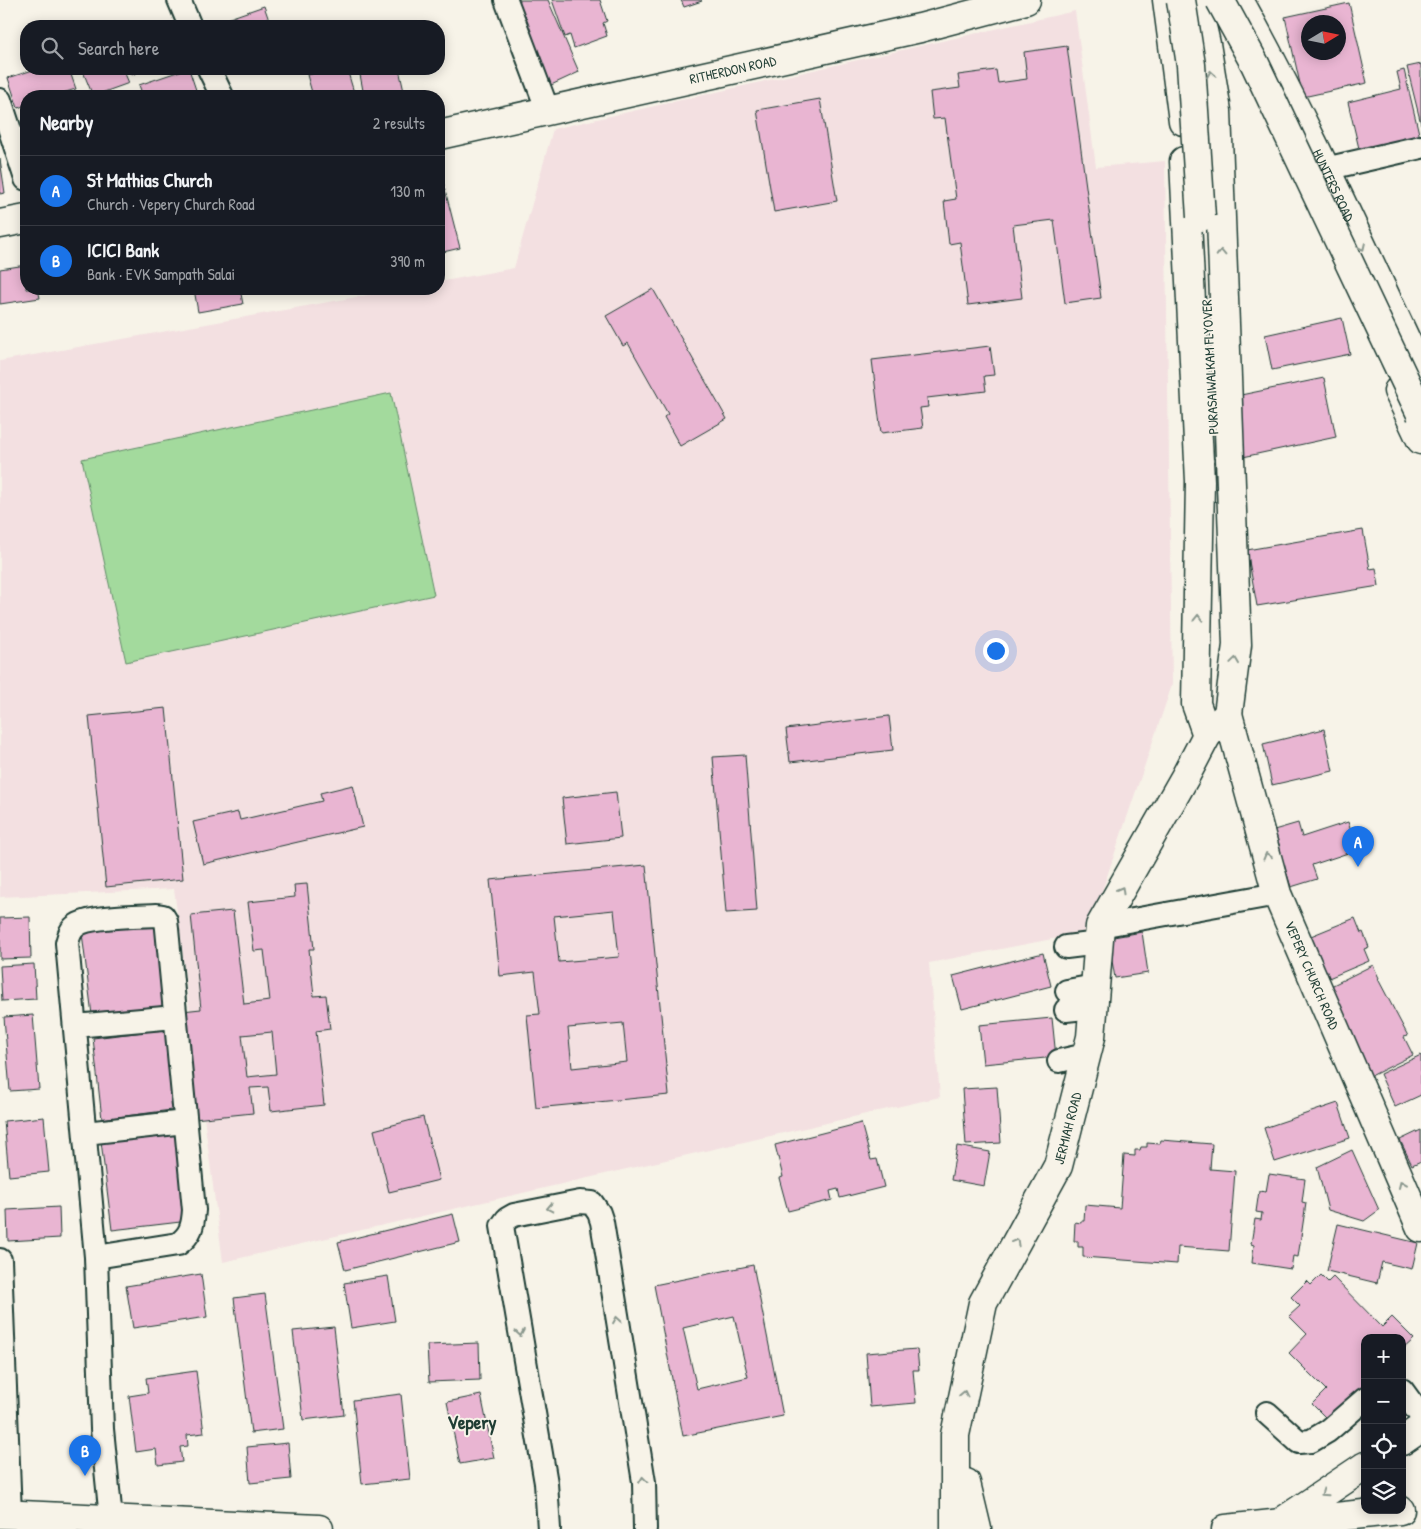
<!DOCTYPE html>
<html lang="en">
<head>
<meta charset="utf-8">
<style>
  body { margin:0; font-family:"Patrick Hand",sans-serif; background:#20242c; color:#f1f3f6 }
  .controls { position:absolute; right:15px; bottom:15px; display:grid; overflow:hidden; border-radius:10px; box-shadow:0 2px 12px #0003 }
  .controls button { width:45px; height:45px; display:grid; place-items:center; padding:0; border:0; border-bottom:1px solid #363941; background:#171b24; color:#f1f3f6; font:25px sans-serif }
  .compass { position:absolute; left:1301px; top:15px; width:45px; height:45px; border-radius:50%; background:#171b24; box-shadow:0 2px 12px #0003; rotate:80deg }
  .you { position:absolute; left:995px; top:650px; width:18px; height:18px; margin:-12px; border:4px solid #fff; border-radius:50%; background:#1a73e8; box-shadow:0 0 0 8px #1a73e833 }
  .badge { display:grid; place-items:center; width:32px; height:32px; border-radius:50%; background:#1a73e8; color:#fff; font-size:16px; font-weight:700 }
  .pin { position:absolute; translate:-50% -41px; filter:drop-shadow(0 1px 2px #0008) }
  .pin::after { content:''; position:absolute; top:26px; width:18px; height:15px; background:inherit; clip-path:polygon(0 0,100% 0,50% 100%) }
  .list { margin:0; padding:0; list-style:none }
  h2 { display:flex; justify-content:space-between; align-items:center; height:65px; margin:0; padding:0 20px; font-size:21px }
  h2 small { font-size:16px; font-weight:400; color:#9ea1a6 }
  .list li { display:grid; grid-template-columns:32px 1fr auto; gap:15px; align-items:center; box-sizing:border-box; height:70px; padding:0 20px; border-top:1px solid #363941 }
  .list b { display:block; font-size:19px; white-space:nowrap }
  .list p { margin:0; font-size:16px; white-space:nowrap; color:#9ea1a6 }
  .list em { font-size:16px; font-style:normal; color:#9ea1a6 }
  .icon { flex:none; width:28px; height:28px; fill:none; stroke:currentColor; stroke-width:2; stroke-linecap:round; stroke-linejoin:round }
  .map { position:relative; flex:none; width:1421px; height:1529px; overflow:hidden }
  .search { position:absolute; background:#171b24; box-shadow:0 2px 12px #0003; left:20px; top:20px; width:425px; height:55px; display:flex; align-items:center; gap:12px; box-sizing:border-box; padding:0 18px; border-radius:20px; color:#9ea1a6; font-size:19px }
  .panel { position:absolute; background:#171b24; box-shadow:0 2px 12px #0003; left:20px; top:90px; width:425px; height:205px; border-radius:20px }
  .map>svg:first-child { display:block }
  .built { fill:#f3e0e1 }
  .green { fill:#a3da9d; stroke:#618c68 }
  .building { fill:#e9b5d2; stroke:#1f3d34; fill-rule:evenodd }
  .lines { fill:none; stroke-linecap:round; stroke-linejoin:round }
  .street-casing { stroke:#1f3d34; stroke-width:26 }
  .secondary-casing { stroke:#1f3d34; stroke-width:31 }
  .street { stroke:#f7f3e8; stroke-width:22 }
  .secondary { stroke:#f7f3e8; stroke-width:28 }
  .secondary-bridge-casing { stroke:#1f3d34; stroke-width:31; stroke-linecap:butt }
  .secondary-bridge { stroke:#f7f3e8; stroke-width:28 }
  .oneway { stroke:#8b988e }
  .labels { text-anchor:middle; stroke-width:4; stroke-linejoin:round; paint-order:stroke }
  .street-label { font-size:14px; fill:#1f3d34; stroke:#f7f3e8 }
  .district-label { font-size:19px; font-weight:bold; fill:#1f3d34; stroke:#f7f3e8 }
</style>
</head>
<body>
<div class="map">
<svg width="1421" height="1529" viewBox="0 0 1421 1529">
  <rect width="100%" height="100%" fill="#f7f3e8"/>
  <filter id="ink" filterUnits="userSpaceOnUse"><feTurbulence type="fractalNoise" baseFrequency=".02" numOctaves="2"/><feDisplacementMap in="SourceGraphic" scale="10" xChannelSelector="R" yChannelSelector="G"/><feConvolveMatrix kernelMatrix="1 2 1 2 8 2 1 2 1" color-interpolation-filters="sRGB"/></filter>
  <g filter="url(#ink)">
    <path class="built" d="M1075,11L1096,167L1165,161L1172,685L1088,932L929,963L940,1097L223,1262L174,889L0,897V361L401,289H439V282L514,268L553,129Z"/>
    <path class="green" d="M391,393L434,595L126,662L82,459Z"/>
    <path class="building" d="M512,0H548L579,72L549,86Z
      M552,0H600L607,21L603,23L607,36L574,48L570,35L565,37Z
      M681,0H701L702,1L684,7Z
      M1349,3L1367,83L1303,97L1285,17ZM1308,22H1338V52H1308Z
      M264,6L271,26H220L218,22Z
      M1067,46L1101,298L1065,303L1054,220L1013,225L1022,298L968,305L960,242L949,244L944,201L956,199L945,118L933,119L930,92L960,88L958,75L996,70L998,83L1027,79L1024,52Z
      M1421,64V124L1407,67Z
      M36,69H69L76,89L52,96H26V105L18,108L8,78Z
      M82,69H123L129,83L93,96Z
      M129,69H145L132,75Z
      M186,69H189L198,96H143L139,85Z
      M332,69H347L355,96H313L307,75Z
      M359,69H399L405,96H364Z
      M1404,70L1421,142L1361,157L1348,102L1401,89L1397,72Z
      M820,99L837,201L774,212L757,110Z
      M0,159L5,193L0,194Z
      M442,178L460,248L439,253V179Z
      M26,265V289H38L40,298L0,304V269Z
      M194,289H240L243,304L198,312Z
      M653,289L727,419L680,446L664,417L668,414L628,343L623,346L606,316Z
      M1342,318L1350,354L1272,370L1265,335Z
      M990,346L994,375L984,376L986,391L927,398L928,407L920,408L923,428L881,433L872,360Z
      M1324,378L1336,437L1243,457L1231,397Z
      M1363,530L1370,569L1376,568L1379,586L1257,606L1247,550Z
      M166,708L183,879L106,887L89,716Z
      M889,716L893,750L790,762L786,729Z
      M1324,729L1333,771L1272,785L1263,744Z
      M745,755L757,911L726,913L713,757Z
      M353,785L363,827L203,864L193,822L238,812L240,820L322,801L320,793Z
      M616,792L621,838L567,844L562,798Z
      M1348,822L1357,850L1312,865L1317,879L1291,887L1287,874L1278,877L1270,851L1280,847L1274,830L1298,823L1302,837Z
      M646,865L669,1095L536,1108L527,1015L540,1014L535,972L500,976L490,880ZM614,910L619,957L559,962L554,916ZM623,1023L627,1062L572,1068L568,1028Z
      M307,884L314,949H309L314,996L326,995L330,1029L316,1031L324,1105L271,1111L268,1087L250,1088L253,1113L194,1119L182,1011L201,1009L191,915L233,911L244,1004L270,1001L264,950L254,951L248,902L295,897L294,885ZM272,1032L276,1074L247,1077L242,1035Z
      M30,917L31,958L0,959V918Z
      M1355,918L1361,933L1363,932L1369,947L1364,949L1369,961L1324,980L1306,938Z
      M160,923L170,1005L92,1015L82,933Z
      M1142,932L1148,973L1115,978L1108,938Z
      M1043,953L1051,986L962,1009L953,976Z
      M34,964L36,999L2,1001L0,966Z
      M1373,965L1379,978L1378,979L1408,1036L1404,1037L1413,1055L1367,1078L1325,989Z
      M33,1015L39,1089L10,1091L4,1017Z
      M1052,1018L1056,1057L983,1064L979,1025Z
      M169,1029L179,1109L102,1119L93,1038Z
      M1421,1055V1095L1395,1107L1380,1074Z
      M997,1087L1001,1143L966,1145L962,1089Z
      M1338,1103L1350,1138L1275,1162L1264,1128Z
      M44,1117L49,1172L9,1176L4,1121Z
      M423,1117L439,1180L389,1192L374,1130Z
      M861,1123L871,1160L877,1159L884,1187L840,1198L838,1189L830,1191L832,1200L788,1211L779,1178L783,1177L775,1145Z
      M1421,1130V1161L1412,1165L1400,1140Z
      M178,1132L189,1221L112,1230L101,1141Z
      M1161,1140L1212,1144L1210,1169L1235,1171L1229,1251L1178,1247L1177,1264L1083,1257V1247H1078V1241H1074L1075,1222L1081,1223V1221H1084L1085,1205L1120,1208L1124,1155L1135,1156V1150H1140L1141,1147H1147V1143L1160,1144Z
      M957,1146L990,1152L984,1186L951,1180Z
      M1352,1150L1379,1210L1364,1221L1328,1210L1317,1167Z
      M1269,1174L1305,1179L1302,1202L1306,1203L1298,1257L1293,1256L1291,1269L1252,1263L1254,1245L1251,1244L1255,1219L1261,1220L1262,1213L1256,1212L1259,1191L1266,1192Z
      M59,1207L60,1238L8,1241L7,1210Z
      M453,1214L460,1242L345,1270L338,1242Z
      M1338,1224L1418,1243L1412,1269L1382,1262L1377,1283L1327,1271Z
      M753,1265L783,1416L683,1436L654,1285ZM734,1316L748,1377L697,1389L683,1328Z
      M201,1274L207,1317L133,1328L126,1286Z
      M1321,1275L1328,1282L1333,1277L1382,1327L1392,1317L1414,1339L1402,1350V1338H1365V1388L1330,1422L1312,1404L1326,1390L1289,1353L1307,1334L1289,1316L1300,1306L1291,1297L1307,1281L1311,1285Z
      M388,1276L395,1321L351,1328L344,1283Z
      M265,1294L283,1429L251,1433L234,1298Z
      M334,1327L344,1415L303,1420L293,1331Z
      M479,1343L480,1380L429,1382L427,1345Z
      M917,1349L919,1370H913L916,1403L870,1407L866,1353Z
      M196,1371L204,1433L187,1435L188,1446L180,1447L182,1462L158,1465L156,1449L136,1452L129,1396L148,1393L146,1378Z
      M401,1394L410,1479L362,1484L353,1400Z
      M481,1395L494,1458L460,1464L447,1402Z
      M288,1443L291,1479L250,1483L247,1447Z"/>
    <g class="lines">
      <defs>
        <path id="street" d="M179,0L190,26
          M506,0L548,111
          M209,69L222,96
          M0,100L26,179
          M1325,169L1421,147
          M1100,926L1277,894
          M1066,947L1099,943
          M1067,991L1095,986
          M1066,1010L1094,1007
          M75,1026L175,1017
          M1059,1061L1086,1055
          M85,1133L185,1122
          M96,1257L67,943C69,936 70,930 76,926C87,916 140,916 157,915L163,916L166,921L167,929L194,1210C193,1225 191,1235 178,1244L96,1257L102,1429L111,1519
          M0,1260L10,1514
          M1402,1390L1421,1416
          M1267,1413L1299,1442L1311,1441L1328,1431L1365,1399
          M549,1529L546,1483L502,1226L507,1219L514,1215L580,1202L592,1203L599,1213L602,1222L644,1482L645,1529"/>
        <g id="secondary">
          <path d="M1167,0L1183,121"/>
          <path id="s1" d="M1239,0C1306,121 1362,247 1421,372"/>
          <path id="s2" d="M439,135L920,28L1026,0"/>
          <path d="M1184,161L1200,481L1196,704L1207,735"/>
          <path d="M0,224L26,219"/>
          <path d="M1398,391L1421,440"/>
          <path id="s3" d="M1228,714L1277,894L1421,1228"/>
          <path d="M1402,1441L1421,1428"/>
          <path d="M966,1483L977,1529"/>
          <path d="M0,1514L319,1529"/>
          <path d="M1283,1521L1365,1466"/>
          <path id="s4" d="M955,1529V1435L983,1303L1058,1166L1091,1037L1100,926L1185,777L1207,735L1228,714L1237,645L1217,111L1206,44L1196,0"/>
          <path d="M1226,1529L1400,1510"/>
        </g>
      </defs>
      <use href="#street" class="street-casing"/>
      <use href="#secondary" class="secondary-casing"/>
      <use href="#street" class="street"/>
      <use href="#secondary" class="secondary"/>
      <defs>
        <path id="secondary-bridge" d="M1181,0L1191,65L1201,217
          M1220,0L1255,64L1421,414"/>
      </defs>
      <use href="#secondary-bridge" class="secondary-bridge-casing"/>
      <use href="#secondary-bridge" class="secondary-bridge"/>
    </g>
    <defs><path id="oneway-chevron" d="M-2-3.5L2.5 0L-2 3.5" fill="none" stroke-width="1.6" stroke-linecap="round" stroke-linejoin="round" transform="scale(1.25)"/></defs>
    <g class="oneway">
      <use href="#oneway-chevron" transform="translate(1211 74) rotate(-99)"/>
      <use href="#oneway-chevron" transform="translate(1362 247) rotate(65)"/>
      <use href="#oneway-chevron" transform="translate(1221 253) rotate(-92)"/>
      <use href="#oneway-chevron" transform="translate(1198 618) rotate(-89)"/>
      <use href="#oneway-chevron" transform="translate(1235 661) rotate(-82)"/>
      <use href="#oneway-chevron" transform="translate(1267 856) rotate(-105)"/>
      <use href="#oneway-chevron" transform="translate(1121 890) rotate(-60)"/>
      <use href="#oneway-chevron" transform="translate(1402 1184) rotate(-113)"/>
      <use href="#oneway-chevron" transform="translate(550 1208) rotate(169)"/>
      <use href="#oneway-chevron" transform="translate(1016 1242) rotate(-61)"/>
      <use href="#oneway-chevron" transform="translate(617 1320) rotate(-99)"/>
      <use href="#oneway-chevron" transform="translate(520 1333) rotate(80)"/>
      <use href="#oneway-chevron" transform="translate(964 1394) rotate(-78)"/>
      <use href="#oneway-chevron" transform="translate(643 1480) rotate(-96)"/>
      <use href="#oneway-chevron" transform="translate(1324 1493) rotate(146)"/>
    </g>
  </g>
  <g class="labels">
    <g class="street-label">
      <text dy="5" stroke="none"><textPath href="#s2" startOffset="301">RITHERDON ROAD</textPath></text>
      <text dy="5" stroke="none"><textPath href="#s1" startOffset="208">HUNTERS ROAD</textPath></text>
      <text transform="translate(1210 367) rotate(-93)" y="5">PURASAIWALKAM FLYOVER</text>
      <text dy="5" stroke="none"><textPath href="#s3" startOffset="275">VEPERY CHURCH ROAD</textPath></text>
      <text dy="5" stroke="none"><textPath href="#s4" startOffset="424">JERMIAH ROAD</textPath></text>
    </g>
    <g class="district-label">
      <text x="472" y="1429">Vepery</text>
    </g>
  </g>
</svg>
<div class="controls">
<button>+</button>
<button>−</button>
<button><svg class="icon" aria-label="locate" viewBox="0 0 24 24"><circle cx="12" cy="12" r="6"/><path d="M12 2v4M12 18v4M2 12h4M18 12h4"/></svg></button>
<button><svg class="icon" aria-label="layers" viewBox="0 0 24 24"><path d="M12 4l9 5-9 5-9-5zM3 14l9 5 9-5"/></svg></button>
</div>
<svg class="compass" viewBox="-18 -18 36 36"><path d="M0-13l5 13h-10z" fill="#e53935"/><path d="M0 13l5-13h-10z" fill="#9ea1a6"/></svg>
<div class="you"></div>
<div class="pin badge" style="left:1358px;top:867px">A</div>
<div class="pin badge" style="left:85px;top:1476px">B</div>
<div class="search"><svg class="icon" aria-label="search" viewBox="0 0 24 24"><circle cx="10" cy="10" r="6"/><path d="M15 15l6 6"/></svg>Search here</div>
<section class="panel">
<h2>Nearby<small>2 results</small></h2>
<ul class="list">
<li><span class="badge">A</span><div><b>St Mathias Church</b><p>Church · Vepery Church Road</p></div><em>130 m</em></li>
<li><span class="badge">B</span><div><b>ICICI Bank</b><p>Bank · EVK Sampath Salai</p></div><em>390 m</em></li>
</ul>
</section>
</div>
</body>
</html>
